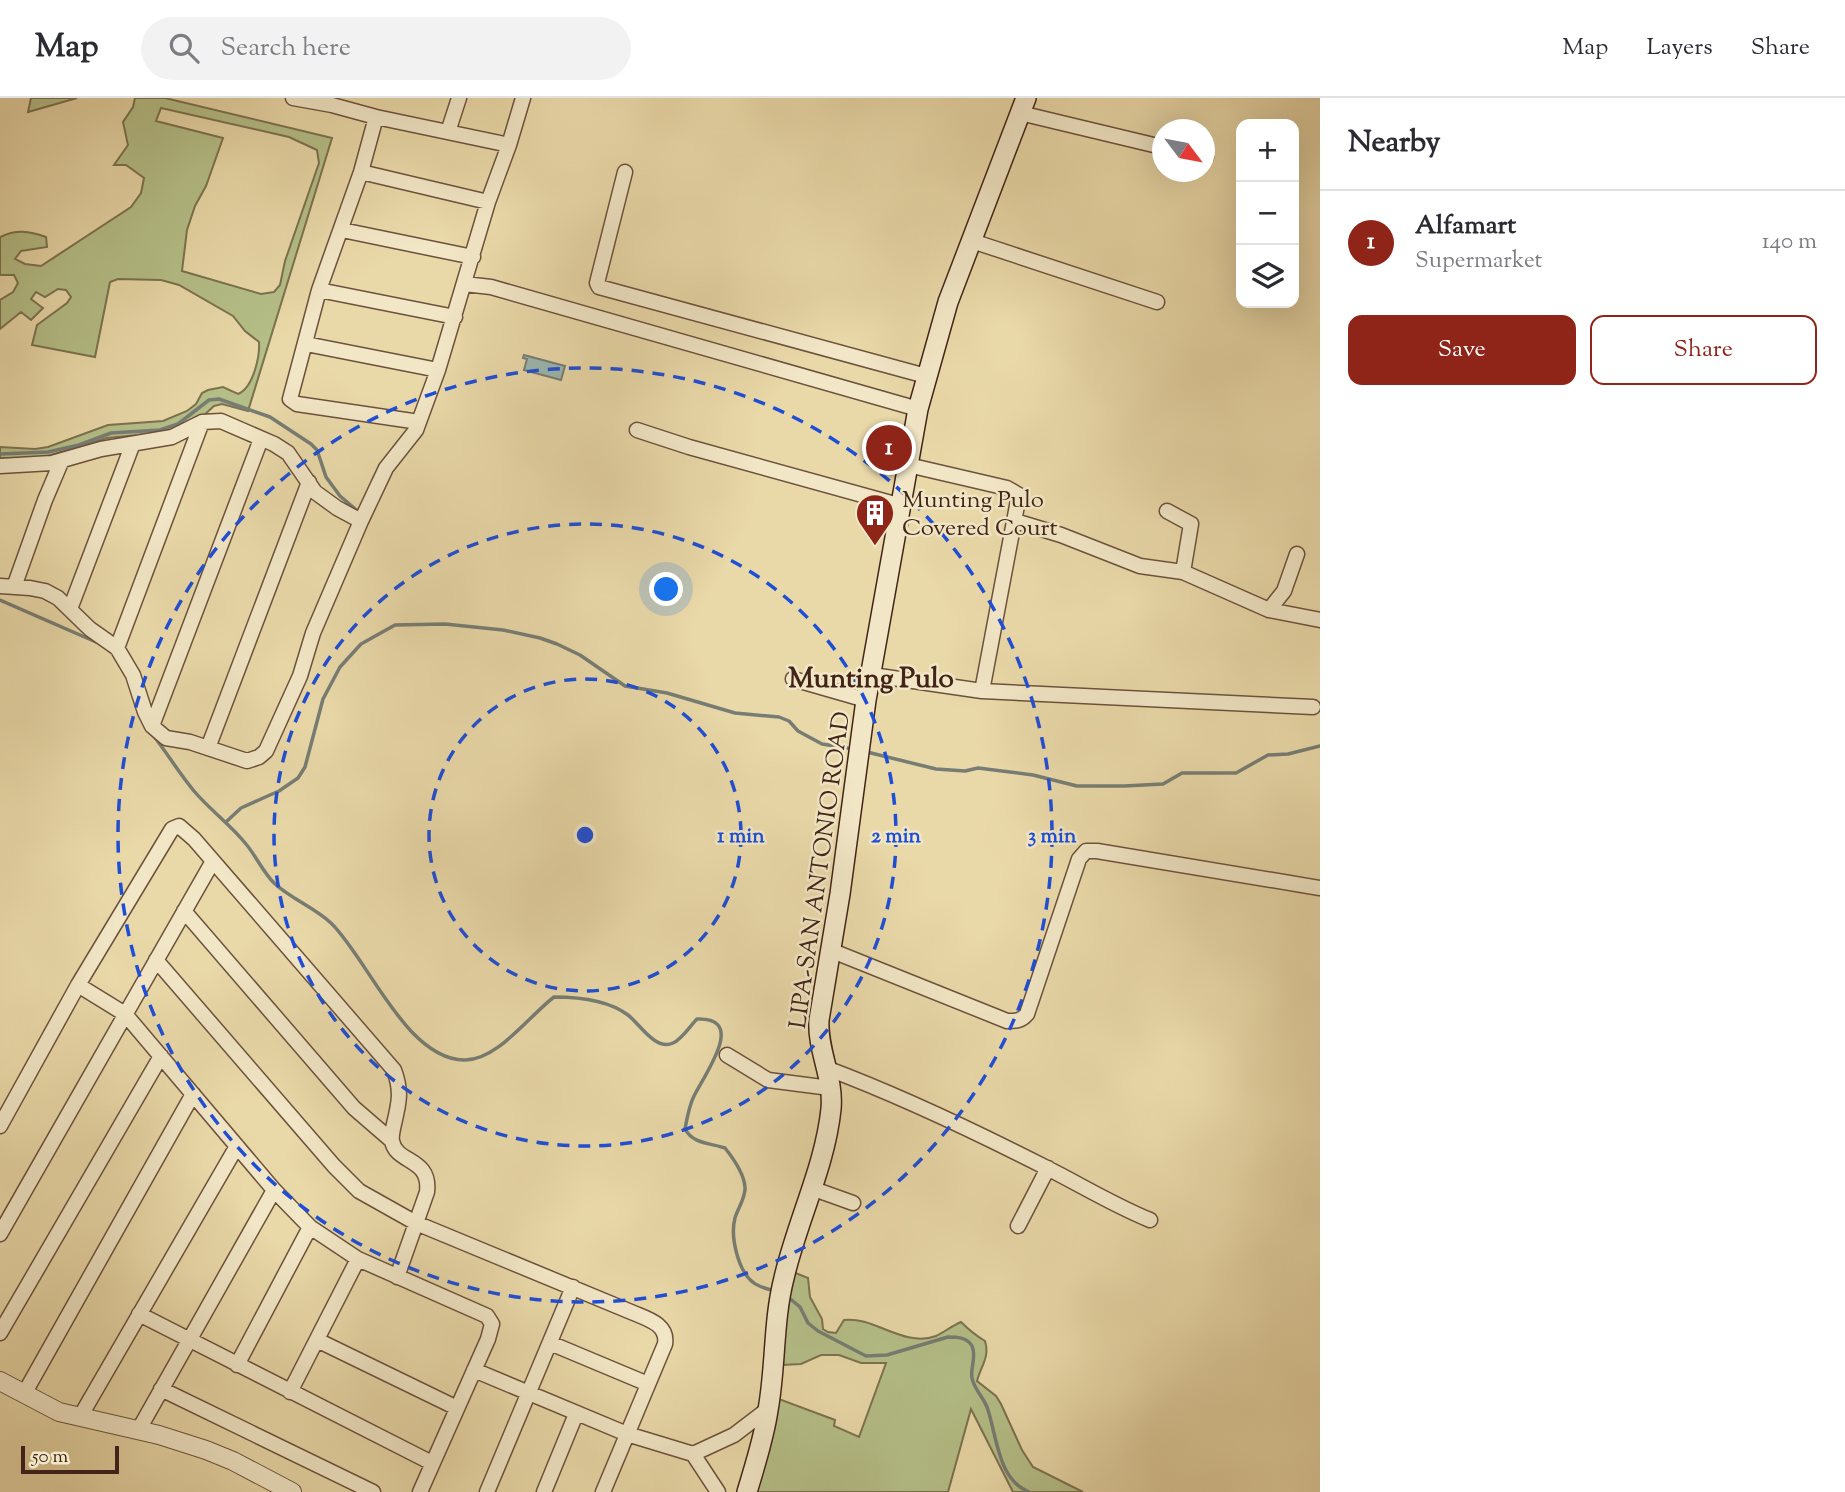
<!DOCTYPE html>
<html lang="en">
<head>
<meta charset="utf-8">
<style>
  body { margin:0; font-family:"Sorts Mill Goudy",serif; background:#f2f2f3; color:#2b2b33 }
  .controls { position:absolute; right:21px; top:21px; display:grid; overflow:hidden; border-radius:14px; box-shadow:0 7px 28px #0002 }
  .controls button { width:63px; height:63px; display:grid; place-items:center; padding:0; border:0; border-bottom:2px solid #e1e1e2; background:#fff; color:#2b2b33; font:35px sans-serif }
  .compass { position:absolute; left:1152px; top:21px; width:63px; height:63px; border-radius:50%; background:#fff; box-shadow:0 7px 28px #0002; rotate:122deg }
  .scale { position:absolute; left:21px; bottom:18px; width:98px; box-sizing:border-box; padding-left:7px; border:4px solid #422518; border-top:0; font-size:19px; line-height:24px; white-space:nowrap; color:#422518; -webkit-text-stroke:5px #f1e6c6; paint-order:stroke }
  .you { position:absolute; left:667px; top:492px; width:24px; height:24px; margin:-18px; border:5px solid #fff; border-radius:50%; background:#1a73e8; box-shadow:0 0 0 10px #1a73e833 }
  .badge { display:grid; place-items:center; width:46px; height:46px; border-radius:50%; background:#8f2418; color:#fff; font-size:23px; font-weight:700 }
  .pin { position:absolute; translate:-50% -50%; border:4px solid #fff; box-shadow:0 2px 7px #0006 }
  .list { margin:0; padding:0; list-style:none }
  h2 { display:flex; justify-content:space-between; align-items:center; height:91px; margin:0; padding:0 28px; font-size:30px }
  h2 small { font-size:23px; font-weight:400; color:#7c7c81 }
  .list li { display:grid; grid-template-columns:46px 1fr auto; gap:21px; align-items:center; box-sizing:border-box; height:105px; padding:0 28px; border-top:2px solid #e1e1e2 }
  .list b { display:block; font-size:26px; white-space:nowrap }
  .list p { margin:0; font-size:23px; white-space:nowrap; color:#7c7c81 }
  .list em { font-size:23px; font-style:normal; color:#7c7c81 }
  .actions { display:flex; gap:14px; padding:21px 28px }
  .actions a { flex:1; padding:16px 0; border:2px solid #8f2418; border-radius:14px; text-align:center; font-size:24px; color:#8f2418 }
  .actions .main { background:#8f2418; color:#fff }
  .icon { flex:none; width:38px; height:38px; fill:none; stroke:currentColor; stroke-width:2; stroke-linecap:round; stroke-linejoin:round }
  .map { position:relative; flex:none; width:1320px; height:1394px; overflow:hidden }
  header { display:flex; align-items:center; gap:42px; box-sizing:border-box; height:98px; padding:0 35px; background:#fff; border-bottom:2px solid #e1e1e2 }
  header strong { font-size:33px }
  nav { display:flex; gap:38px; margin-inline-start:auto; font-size:24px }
  .search { width:490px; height:63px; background:#f2f2f3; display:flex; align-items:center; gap:18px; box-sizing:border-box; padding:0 24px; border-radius:38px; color:#7c7c81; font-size:26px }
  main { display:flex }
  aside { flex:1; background:#fff }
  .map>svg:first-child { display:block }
  .green { fill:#b5bf88; stroke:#7c7250; stroke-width:2; fill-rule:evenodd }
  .water { fill:#9ab8b1; stroke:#777d74; stroke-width:2 }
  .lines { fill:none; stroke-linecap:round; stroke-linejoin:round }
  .stream { stroke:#777d74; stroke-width:3.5 }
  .minor-casing { stroke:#6c523c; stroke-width:17 }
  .tertiary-casing { stroke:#6c523c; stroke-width:20 }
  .secondary-casing { stroke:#422518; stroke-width:22 }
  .minor { stroke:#f1e6c6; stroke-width:14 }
  .tertiary { stroke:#f1e6c6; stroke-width:18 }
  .secondary { stroke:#f1e6c6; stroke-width:19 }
  .ring { fill:none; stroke:#1d4ed8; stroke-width:3.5; stroke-dasharray:12 9 }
  .labels { text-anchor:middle; stroke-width:5; stroke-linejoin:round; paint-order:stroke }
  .poi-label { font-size:24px; fill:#422518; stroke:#f1e6c6; text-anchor:start }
  .street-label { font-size:24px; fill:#422518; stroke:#f1e6c6 }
  .quarter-label { font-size:28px; font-weight:bold; fill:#422518; stroke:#f1e6c6 }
  .centre { fill:#1d4ed8; stroke:#f1e6c6; stroke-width:3.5 }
  .ring-label { font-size:21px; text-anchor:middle; font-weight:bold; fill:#1d4ed8; stroke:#f1e6c6; stroke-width:5; stroke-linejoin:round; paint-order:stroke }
</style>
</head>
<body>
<header>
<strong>Map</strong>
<div class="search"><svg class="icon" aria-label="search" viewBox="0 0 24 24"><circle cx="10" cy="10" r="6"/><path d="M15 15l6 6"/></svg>Search here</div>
<nav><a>Map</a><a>Layers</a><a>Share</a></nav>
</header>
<main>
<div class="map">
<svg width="1320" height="1394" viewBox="0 0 1320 1394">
  <rect width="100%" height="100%" fill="#e9d8a8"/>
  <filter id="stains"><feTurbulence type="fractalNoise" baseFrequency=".00286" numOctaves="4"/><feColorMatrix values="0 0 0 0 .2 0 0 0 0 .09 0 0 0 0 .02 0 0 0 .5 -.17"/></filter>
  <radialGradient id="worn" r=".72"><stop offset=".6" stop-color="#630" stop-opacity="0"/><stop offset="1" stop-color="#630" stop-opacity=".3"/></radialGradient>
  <path class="green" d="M31,0H77L28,14Z
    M135,0H165L332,40L248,313L222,306L214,308L201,320L179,333L107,340L48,358L31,361L0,360V349L35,351L48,349L108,327L163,323L187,313L196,306L202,295L208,292L223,289L238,296C253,290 260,259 259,244L245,233L233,218L179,187L161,182L118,181L110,184L95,259L32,247L37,227L67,205L71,199L66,192L58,191L45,199L36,194L31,201L43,210L31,222L21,214L0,231V202L13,194L18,185L14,177H0V139C16,131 29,133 46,139L47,149L21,153L15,161L25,166L41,168L131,109L141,95L144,80L126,67H114L128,47L123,24L133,9ZM161,10L289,39L317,52L319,65L285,163L280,187L274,194L261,196L182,173L187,132L195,108L206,88L223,40L156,23Z
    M793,1174L808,1180L810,1199L822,1221L823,1231L828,1234L836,1235L844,1222C874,1218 904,1250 936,1238C944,1234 952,1228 961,1224C968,1231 975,1237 985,1243C990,1259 981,1268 977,1283L996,1298L1001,1306L1022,1352L1033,1369L1083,1394H1013L971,1311L948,1394H755L779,1301L835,1322L834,1328L859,1339L886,1265H861L839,1257H821L801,1266L782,1267L783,1217Z"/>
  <path class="water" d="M524,257L565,268L561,282L524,272L527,261L523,260Z"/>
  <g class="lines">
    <path class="stream" d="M0,356L48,354L79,347L111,335L160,332L178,326L209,302L219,301L270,319L311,346L317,352L326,379L340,398L361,416
      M0,502L96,544
      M153,637C167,655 179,675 194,693C210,712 231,727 246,746C256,758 263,774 274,785C291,801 314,809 331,825C368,861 406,961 464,962C497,963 530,917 554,899C579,899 608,902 628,917C639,925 655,953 673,945C682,941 690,928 697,921C748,919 704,977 694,998C689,1008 687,1020 685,1031C693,1046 710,1045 725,1050C733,1060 744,1076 745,1089C746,1099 738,1110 735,1120C730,1138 738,1174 754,1185C759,1189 768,1191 775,1193
      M867,654L936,671L965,673L978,670L1033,677L1077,688H1124L1163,686L1182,675H1236L1268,657L1288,656L1320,648
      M226,724L241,710L279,693L298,680L305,669L323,601L340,569L361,546L395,527L445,526L503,532L540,540L557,546L580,557L625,588L667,595L735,615L779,619L789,623L798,633L822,646L853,651
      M788,1199L800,1209L808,1225L818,1233L866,1258L887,1257L948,1239C956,1239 967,1239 972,1248C977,1258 970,1270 972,1280C974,1291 983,1299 987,1309C997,1337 997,1381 1029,1394"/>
    <defs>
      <path id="minor" d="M293,0L332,7L376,19L509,47
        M1020,15L1162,49
        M376,19L361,74L319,192L290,301L297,306L419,324
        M448,34L459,0
        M1204,59H1206
        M361,74L488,104
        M625,74L597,185L599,189L926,278
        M342,132L473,159
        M972,143L1157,204
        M464,186L491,189L918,311
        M319,192L455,219
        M306,246L438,272
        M637,332L689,349L902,408
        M908,367L1007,390L1019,397L982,593
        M0,368L52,365L101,351L172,339L202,324L221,323L274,346L288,355L315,394L337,410L361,423
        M1167,413L1191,426L1183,474
        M1015,423L1061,437L1140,468L1183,474L1269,512L1320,522
        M0,488L30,490L45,493L58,500L90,531L117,550L133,577L145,614L152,628L166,640L190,644L247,663L259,659L266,653L300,578L313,535L361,423L386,370L416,332L438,272L488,104L509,47L523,0
        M14,489L45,402L62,362
        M70,511L132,348
        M1269,512L1284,493L1297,456
        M117,550L202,324
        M872,577L982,593L1313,609
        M793,581L866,602
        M152,628L261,341
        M208,650L309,384
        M184,813L354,1010L391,1042
        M830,852L1007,923C1016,923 1021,923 1027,916L1079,761L1086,753H1097L1320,790
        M156,862L334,1068L359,1093L416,1125L636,1216C651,1222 668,1228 665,1246L603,1394
        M78,887L125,916L274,1092L310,1129L358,1161L487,1218L492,1226L488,1241L420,1394
        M727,957L768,982L830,990
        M826,970C901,998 974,1033 1045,1069C1081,1087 1113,1107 1150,1122
        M0,1028L78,887L172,731L179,728L194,741L394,972C402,993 399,1005 394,1026C393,1031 391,1038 392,1043C396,1066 431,1059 427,1094L397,1179
        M811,1090L853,1105
        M1018,1128L1048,1070
        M0,1136L213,763
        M139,1216L432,1365
        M0,1235L161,958
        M317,1242L457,1310
        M550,1245L648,1286
        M237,1267L310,1129
        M474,1272L627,1336L693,1356L718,1394
        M161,1291L373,1394
        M290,1294L358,1161
        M24,1296L193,996
        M80,1319L237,1048
        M138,1333L274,1092
        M693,1356L734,1337L768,1311
        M487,1394L573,1189
        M544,1394L576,1316"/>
      <path id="tertiary" d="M0,1283L59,1314L159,1337L206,1352L233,1363L292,1394"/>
      <path id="secondary" d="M747,1394C755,1367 764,1340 768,1312C776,1268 773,1223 784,1180C797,1123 825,1069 831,1011C834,980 817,952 819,922L840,796L866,602L918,311L948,204L1026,0"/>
    </defs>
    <use href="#minor" class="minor-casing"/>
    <use href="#tertiary" class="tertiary-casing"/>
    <use href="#secondary" class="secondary-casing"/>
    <use href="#minor" class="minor"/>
    <use href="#tertiary" class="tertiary"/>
    <use href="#secondary" class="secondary"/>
  </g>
  <g class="ring">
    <circle cx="585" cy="737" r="156"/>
    <circle cx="585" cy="737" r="311"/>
    <circle cx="585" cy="737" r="467"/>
  </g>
  <defs>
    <symbol id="building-pin" viewBox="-11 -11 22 30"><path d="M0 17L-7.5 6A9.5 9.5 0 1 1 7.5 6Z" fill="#8f2418" stroke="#f1e6c6"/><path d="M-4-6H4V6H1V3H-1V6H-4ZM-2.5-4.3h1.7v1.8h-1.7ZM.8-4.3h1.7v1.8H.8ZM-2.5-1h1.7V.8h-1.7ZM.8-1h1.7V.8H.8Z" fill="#fff"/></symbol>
  </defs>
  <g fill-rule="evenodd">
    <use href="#building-pin" x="853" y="393" width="44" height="60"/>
  </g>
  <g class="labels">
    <g class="poi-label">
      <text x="902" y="409">Munting Pulo<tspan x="902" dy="28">Covered Court</tspan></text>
    </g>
    <g class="street-label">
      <text transform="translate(819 772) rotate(-82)" y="8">LIPA-SAN ANTONIO ROAD</text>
    </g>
    <g class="quarter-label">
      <text x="871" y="589">Munting Pulo</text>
    </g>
  </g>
  <circle cx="585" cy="737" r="10" class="centre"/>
  <g class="ring-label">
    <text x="741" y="744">1 min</text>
    <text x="896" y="744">2 min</text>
    <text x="1052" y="744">3 min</text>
  </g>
  <rect width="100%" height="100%" filter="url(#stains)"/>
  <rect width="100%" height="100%" fill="url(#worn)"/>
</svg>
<div class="controls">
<button>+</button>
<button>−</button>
<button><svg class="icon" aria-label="layers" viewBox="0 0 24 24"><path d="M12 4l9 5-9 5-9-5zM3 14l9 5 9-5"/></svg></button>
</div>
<svg class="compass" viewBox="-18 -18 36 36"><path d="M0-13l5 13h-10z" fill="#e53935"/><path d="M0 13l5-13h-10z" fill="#7c7c81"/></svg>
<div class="scale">50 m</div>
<div class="you"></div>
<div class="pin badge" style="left:889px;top:350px">1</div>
</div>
<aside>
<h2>Nearby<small></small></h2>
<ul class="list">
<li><span class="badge">1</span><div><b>Alfamart</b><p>Supermarket</p></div><em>140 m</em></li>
</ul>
<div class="actions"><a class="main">Save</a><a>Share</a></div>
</aside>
</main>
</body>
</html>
